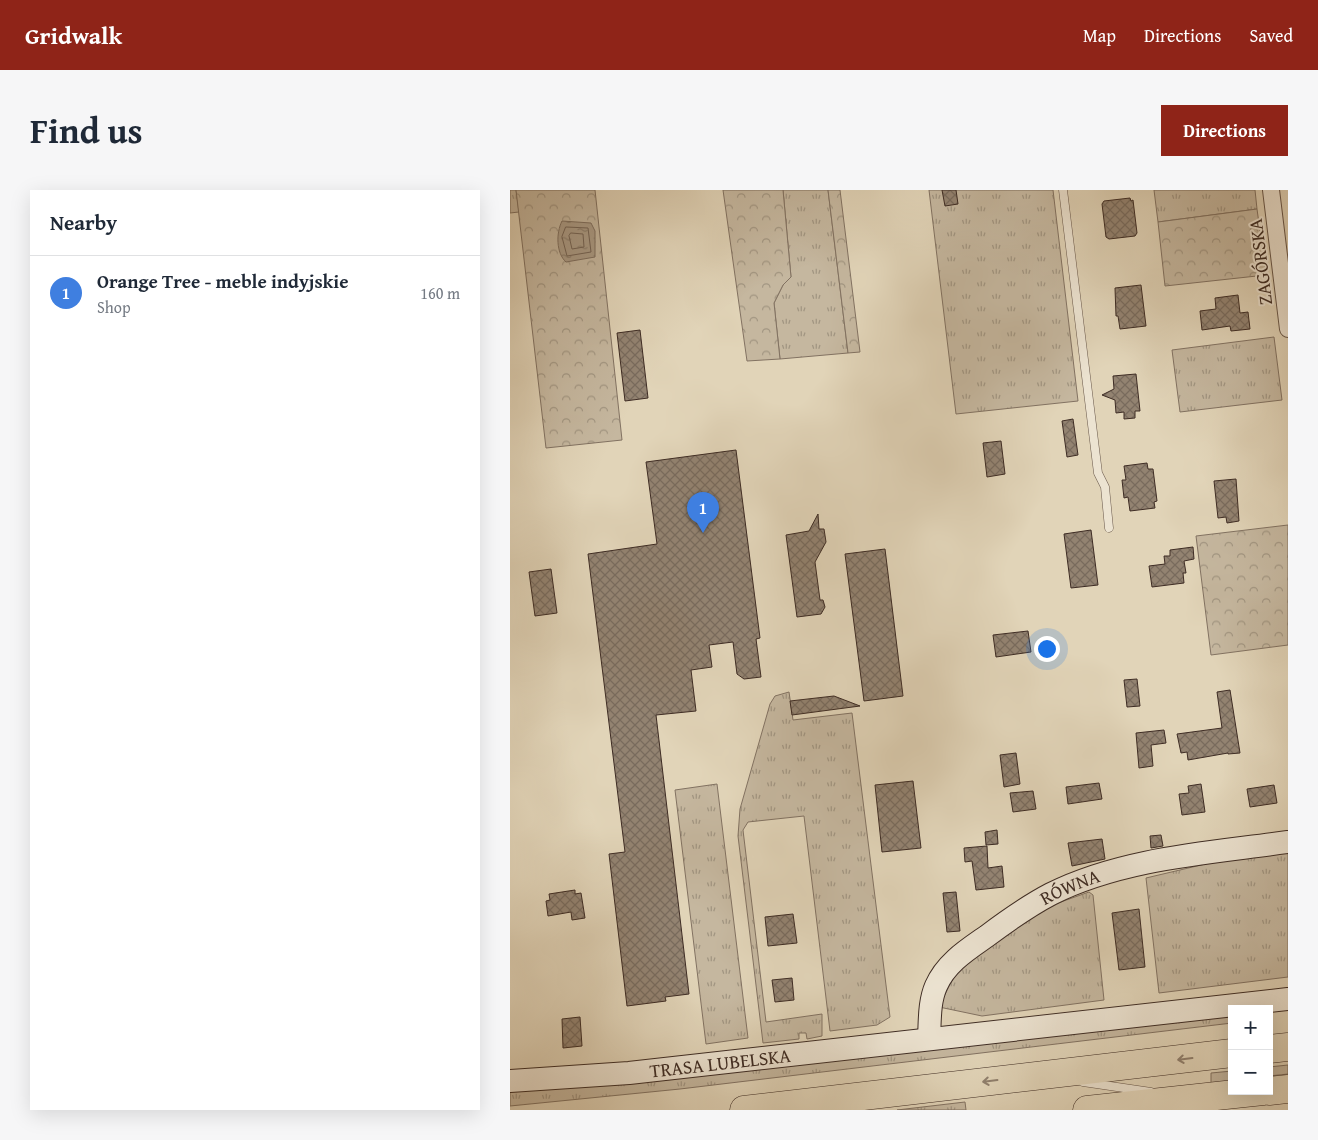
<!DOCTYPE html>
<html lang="en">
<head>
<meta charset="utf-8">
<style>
  body { margin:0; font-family:"Gentium Book Plus",serif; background:#f6f6f7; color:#1f2937 }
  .controls { position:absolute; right:15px; bottom:15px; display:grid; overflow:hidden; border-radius:0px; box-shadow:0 5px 20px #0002 }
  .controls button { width:45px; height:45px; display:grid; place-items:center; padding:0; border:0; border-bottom:1px solid #e0e1e3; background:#fff; color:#1f2937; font:25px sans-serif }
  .you { position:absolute; left:536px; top:458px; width:18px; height:18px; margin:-12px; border:4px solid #fff; border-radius:50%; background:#1a73e8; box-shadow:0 0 0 8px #1a73e833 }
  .badge { display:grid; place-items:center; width:32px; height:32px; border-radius:50%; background:#8f2418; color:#fff; font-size:16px; font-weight:700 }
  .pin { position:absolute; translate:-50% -41px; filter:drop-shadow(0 1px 2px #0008) }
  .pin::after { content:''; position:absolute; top:26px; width:18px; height:15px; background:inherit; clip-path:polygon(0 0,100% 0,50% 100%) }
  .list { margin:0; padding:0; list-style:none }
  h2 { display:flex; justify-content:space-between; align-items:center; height:65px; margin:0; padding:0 20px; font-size:21px }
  h2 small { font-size:16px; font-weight:400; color:#747a83 }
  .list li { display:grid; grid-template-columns:32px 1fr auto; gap:15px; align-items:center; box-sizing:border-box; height:75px; padding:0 20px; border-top:1px solid #e0e1e3 }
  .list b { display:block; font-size:19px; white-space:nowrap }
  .list p { margin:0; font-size:16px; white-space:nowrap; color:#747a83 }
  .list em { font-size:16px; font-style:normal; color:#747a83 }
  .map { position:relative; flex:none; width:778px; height:920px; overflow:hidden; border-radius:0px }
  header { display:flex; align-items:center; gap:30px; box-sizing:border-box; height:70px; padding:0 25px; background:#8f2418; color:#fff }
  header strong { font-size:24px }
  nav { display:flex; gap:28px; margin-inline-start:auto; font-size:18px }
  .intro { display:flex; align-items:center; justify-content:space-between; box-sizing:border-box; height:120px; padding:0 30px }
  h1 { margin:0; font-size:35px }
  .button { padding:12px 22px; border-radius:0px; background:#8f2418; color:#fff; font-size:18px; font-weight:700 }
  main { display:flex; gap:30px; padding:0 30px }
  aside { flex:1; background:#fff; border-radius:0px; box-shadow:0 5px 20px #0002 }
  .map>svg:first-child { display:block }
  .grass { fill:url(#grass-tufts); stroke:#827262 }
  .forest { fill:url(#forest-crowns); stroke:#827262 }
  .water { fill:url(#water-ripples); stroke:#7f6f5f }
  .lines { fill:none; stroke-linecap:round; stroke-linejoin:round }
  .shore { stroke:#746455; stroke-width:1 }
  .building { fill:url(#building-cross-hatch); stroke:#3e2c24 }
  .lane-casing { stroke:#675649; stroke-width:9 }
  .street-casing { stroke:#675649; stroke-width:18 }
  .secondary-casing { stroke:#3e2c24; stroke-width:24 }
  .highway-casing { stroke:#3e2c24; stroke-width:29 }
  .lane { stroke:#ece3d1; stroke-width:8 }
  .street { stroke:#ece3d1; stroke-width:16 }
  .secondary { stroke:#ece3d1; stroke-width:22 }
  .highway { stroke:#e1d4b8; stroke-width:28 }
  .oneway { stroke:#90806e }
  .labels { text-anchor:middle; stroke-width:4; stroke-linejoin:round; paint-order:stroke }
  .street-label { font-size:19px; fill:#3e2c24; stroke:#ece3d1 }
</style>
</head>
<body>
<header>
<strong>Gridwalk</strong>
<nav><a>Map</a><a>Directions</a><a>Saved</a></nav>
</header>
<div class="intro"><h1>Find us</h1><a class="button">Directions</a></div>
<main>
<aside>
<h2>Nearby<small></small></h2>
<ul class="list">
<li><span class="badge" style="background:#3f7fe0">1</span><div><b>Orange Tree - meble indyjskie</b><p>Shop</p></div><em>160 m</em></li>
</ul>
</aside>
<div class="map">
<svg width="778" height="920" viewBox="0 0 778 920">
  <defs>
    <pattern id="grass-tufts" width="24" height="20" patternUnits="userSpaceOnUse" patternTransform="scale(1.25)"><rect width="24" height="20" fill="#c5b79f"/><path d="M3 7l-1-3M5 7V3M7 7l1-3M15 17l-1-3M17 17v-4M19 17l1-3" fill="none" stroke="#a19581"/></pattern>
    <pattern id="forest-crowns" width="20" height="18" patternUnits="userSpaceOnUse" patternTransform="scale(1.25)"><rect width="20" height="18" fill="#c5b79f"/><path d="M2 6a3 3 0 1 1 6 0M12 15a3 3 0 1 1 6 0" fill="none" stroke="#a19581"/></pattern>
    <pattern id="water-ripples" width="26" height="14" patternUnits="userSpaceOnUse" patternTransform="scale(1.25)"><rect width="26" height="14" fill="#aa9b86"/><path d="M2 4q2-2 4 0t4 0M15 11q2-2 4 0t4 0" fill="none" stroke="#8c7f6d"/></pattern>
    <pattern id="building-cross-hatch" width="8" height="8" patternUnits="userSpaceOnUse" patternTransform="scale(1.25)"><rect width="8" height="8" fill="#938371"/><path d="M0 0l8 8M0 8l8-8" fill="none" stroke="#796b5d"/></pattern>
  </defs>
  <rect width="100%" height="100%" fill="#e1d4b8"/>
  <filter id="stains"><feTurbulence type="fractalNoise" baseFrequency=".004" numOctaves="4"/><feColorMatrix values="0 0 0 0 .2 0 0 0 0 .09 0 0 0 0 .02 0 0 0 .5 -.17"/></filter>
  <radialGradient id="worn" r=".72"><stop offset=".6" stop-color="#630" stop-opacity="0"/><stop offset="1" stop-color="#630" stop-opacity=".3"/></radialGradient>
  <path class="grass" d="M0,0H6L9,22L0,23Z
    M273,0H318L338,163L270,169L264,113L273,95L281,87Z
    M419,0H543L568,211L446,224Z
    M644,0H745L747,19L648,32Z
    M764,147L772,210L670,222L662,160Z
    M279,502L283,530L342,523L380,827L367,835L320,841L294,626L238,632L233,640L256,832L312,824V846L297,849L296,843H289V849L253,853L228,646L230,619L260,514L265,506Z
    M207,594L238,848L196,854L165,600Z
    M778,661V787L649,803L636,688L725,667Z
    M579,702L583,705L594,810L472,826L429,817L446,782L531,719Z
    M722,823V833L170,899L0,916V898Z
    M778,875V884L759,886V877Z
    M722,881V891L701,893V883Z
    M455,912L456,920H387Z"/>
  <path class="forest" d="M6,0H85L112,250L36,258Z
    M213,0H273L281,87L273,95L264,113L270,169L237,171Z
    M318,0H330L350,162L338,163Z
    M747,19L756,85L655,96L648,32Z
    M778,335V455L701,465L686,346Z"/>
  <path class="water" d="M52,31L81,33L85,41V67L56,72C46,63 46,43 52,31Z"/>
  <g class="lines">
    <path class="shore" d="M56,37L78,38L81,62L57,66L52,47Z
      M61,43L73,44L74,57L62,59L59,46Z"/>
  </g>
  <path class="building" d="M432,0H446L448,14L435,16Z
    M620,8L621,11L623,10L627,43L625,46L599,49L596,47L592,14L594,11Z
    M631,95L636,136L610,139L608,126H606L605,98Z
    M728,105L730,123L738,122L740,139L721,141L720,136L692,140L690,121L706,119L705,108Z
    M130,140L138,208L115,211L107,143Z
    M626,184L630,221H625V228L614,229V222L606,223L605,210L592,205L604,199L603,186Z
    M563,229L568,265L557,267L552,231Z
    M491,251L495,284L477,287L473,253Z
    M226,260L250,448L246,449L251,487L234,489L227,484L223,452L199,455L202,477L181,480L186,521L146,525L179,804L155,807L156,811L117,816L99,664L115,662L78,364L147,354L136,272Z
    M637,273L638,279H643L647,311L644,312L645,318L620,321L618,307L614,308L612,290H616L614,276Z
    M726,289L729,331L717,333L716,327L708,328L704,291Z
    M308,324L309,339H314L316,352L305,372L310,410H313L315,417L311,424L287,427L276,345L299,341Z
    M581,340L588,395L561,398L554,344Z
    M683,357L684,369L674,371L676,383H673L674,393L642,397L639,376L655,374L654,366H660V360Z
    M375,359L393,506L354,511L335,364Z
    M41,379L47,423L25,426L19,382Z
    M518,441L521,462L486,467L483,445Z
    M627,489L630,516L617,517L614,490Z
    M720,500L730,563L718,564V563L678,570L677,562L671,563L667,544L712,538L707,502Z
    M324,506L350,516L282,525L280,511Z
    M654,540L656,553L641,555L643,576L629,578L626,543Z
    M506,563L510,594L494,597L490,565Z
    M403,591L411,658L372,662L365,595Z
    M589,593L592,609L558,614L556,597Z
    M691,594L695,622L672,625L669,604L679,603L678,596Z
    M764,595L767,613L740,617L737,599Z
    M523,601L526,619L503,622L500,603Z
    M487,640L488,654L476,655L475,642Z
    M651,645L653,656L641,658L640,646Z
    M592,649L595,669L562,676L558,653Z
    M477,656L478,678L492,676L494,697L466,700L462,671L455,672L454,658Z
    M65,700V704L71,703L75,728L62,730L61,722L38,726L36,711L40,710L39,704Z
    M446,702L450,741L437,742L433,703Z
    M629,719L635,777L609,780L602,723Z
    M283,724L287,753L258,756L255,727Z
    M282,788L284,810L265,812L262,790Z
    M70,827L72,856L53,858L52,829Z"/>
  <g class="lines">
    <defs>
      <path id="lane" d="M553,0L588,283L595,297L599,338
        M573,892L641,902"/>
      <path id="street" d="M761,0L778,139"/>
      <g id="secondary">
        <path id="s1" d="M419,848C420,831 419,812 426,796C436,773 457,760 477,746C497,731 518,716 541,704C613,668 700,663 778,652"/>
        <path id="s2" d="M0,891L119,883L778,809"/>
      </g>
      <path id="highway" d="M759,859L778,857
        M759,901L778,899
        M234,920L722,863
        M577,920L753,901"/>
    </defs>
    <use href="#lane" class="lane-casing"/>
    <use href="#street" class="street-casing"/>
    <use href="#secondary" class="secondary-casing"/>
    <use href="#highway" class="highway-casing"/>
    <use href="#lane" class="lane"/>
    <use href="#street" class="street"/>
    <use href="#secondary" class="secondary"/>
    <use href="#highway" class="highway"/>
  </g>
  <defs><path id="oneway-shaft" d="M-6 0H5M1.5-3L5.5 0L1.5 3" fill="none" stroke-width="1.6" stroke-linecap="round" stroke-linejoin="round" transform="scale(1.25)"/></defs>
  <g class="oneway">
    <use href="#oneway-shaft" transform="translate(675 869) rotate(173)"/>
    <use href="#oneway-shaft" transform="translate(480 891) rotate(173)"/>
  </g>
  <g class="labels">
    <g class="street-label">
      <text transform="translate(750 72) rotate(-97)" y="7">ZAGÓRSKA</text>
      <text dy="7" stroke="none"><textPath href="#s1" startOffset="222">RÓWNA</textPath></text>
      <text dy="7" stroke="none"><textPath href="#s2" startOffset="211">TRASA LUBELSKA</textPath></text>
    </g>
  </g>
  <rect width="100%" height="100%" filter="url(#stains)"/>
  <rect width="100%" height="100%" fill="url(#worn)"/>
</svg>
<div class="controls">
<button>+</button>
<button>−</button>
</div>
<div class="you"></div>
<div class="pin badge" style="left:193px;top:343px;background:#3f7fe0">1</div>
</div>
</main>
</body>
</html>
